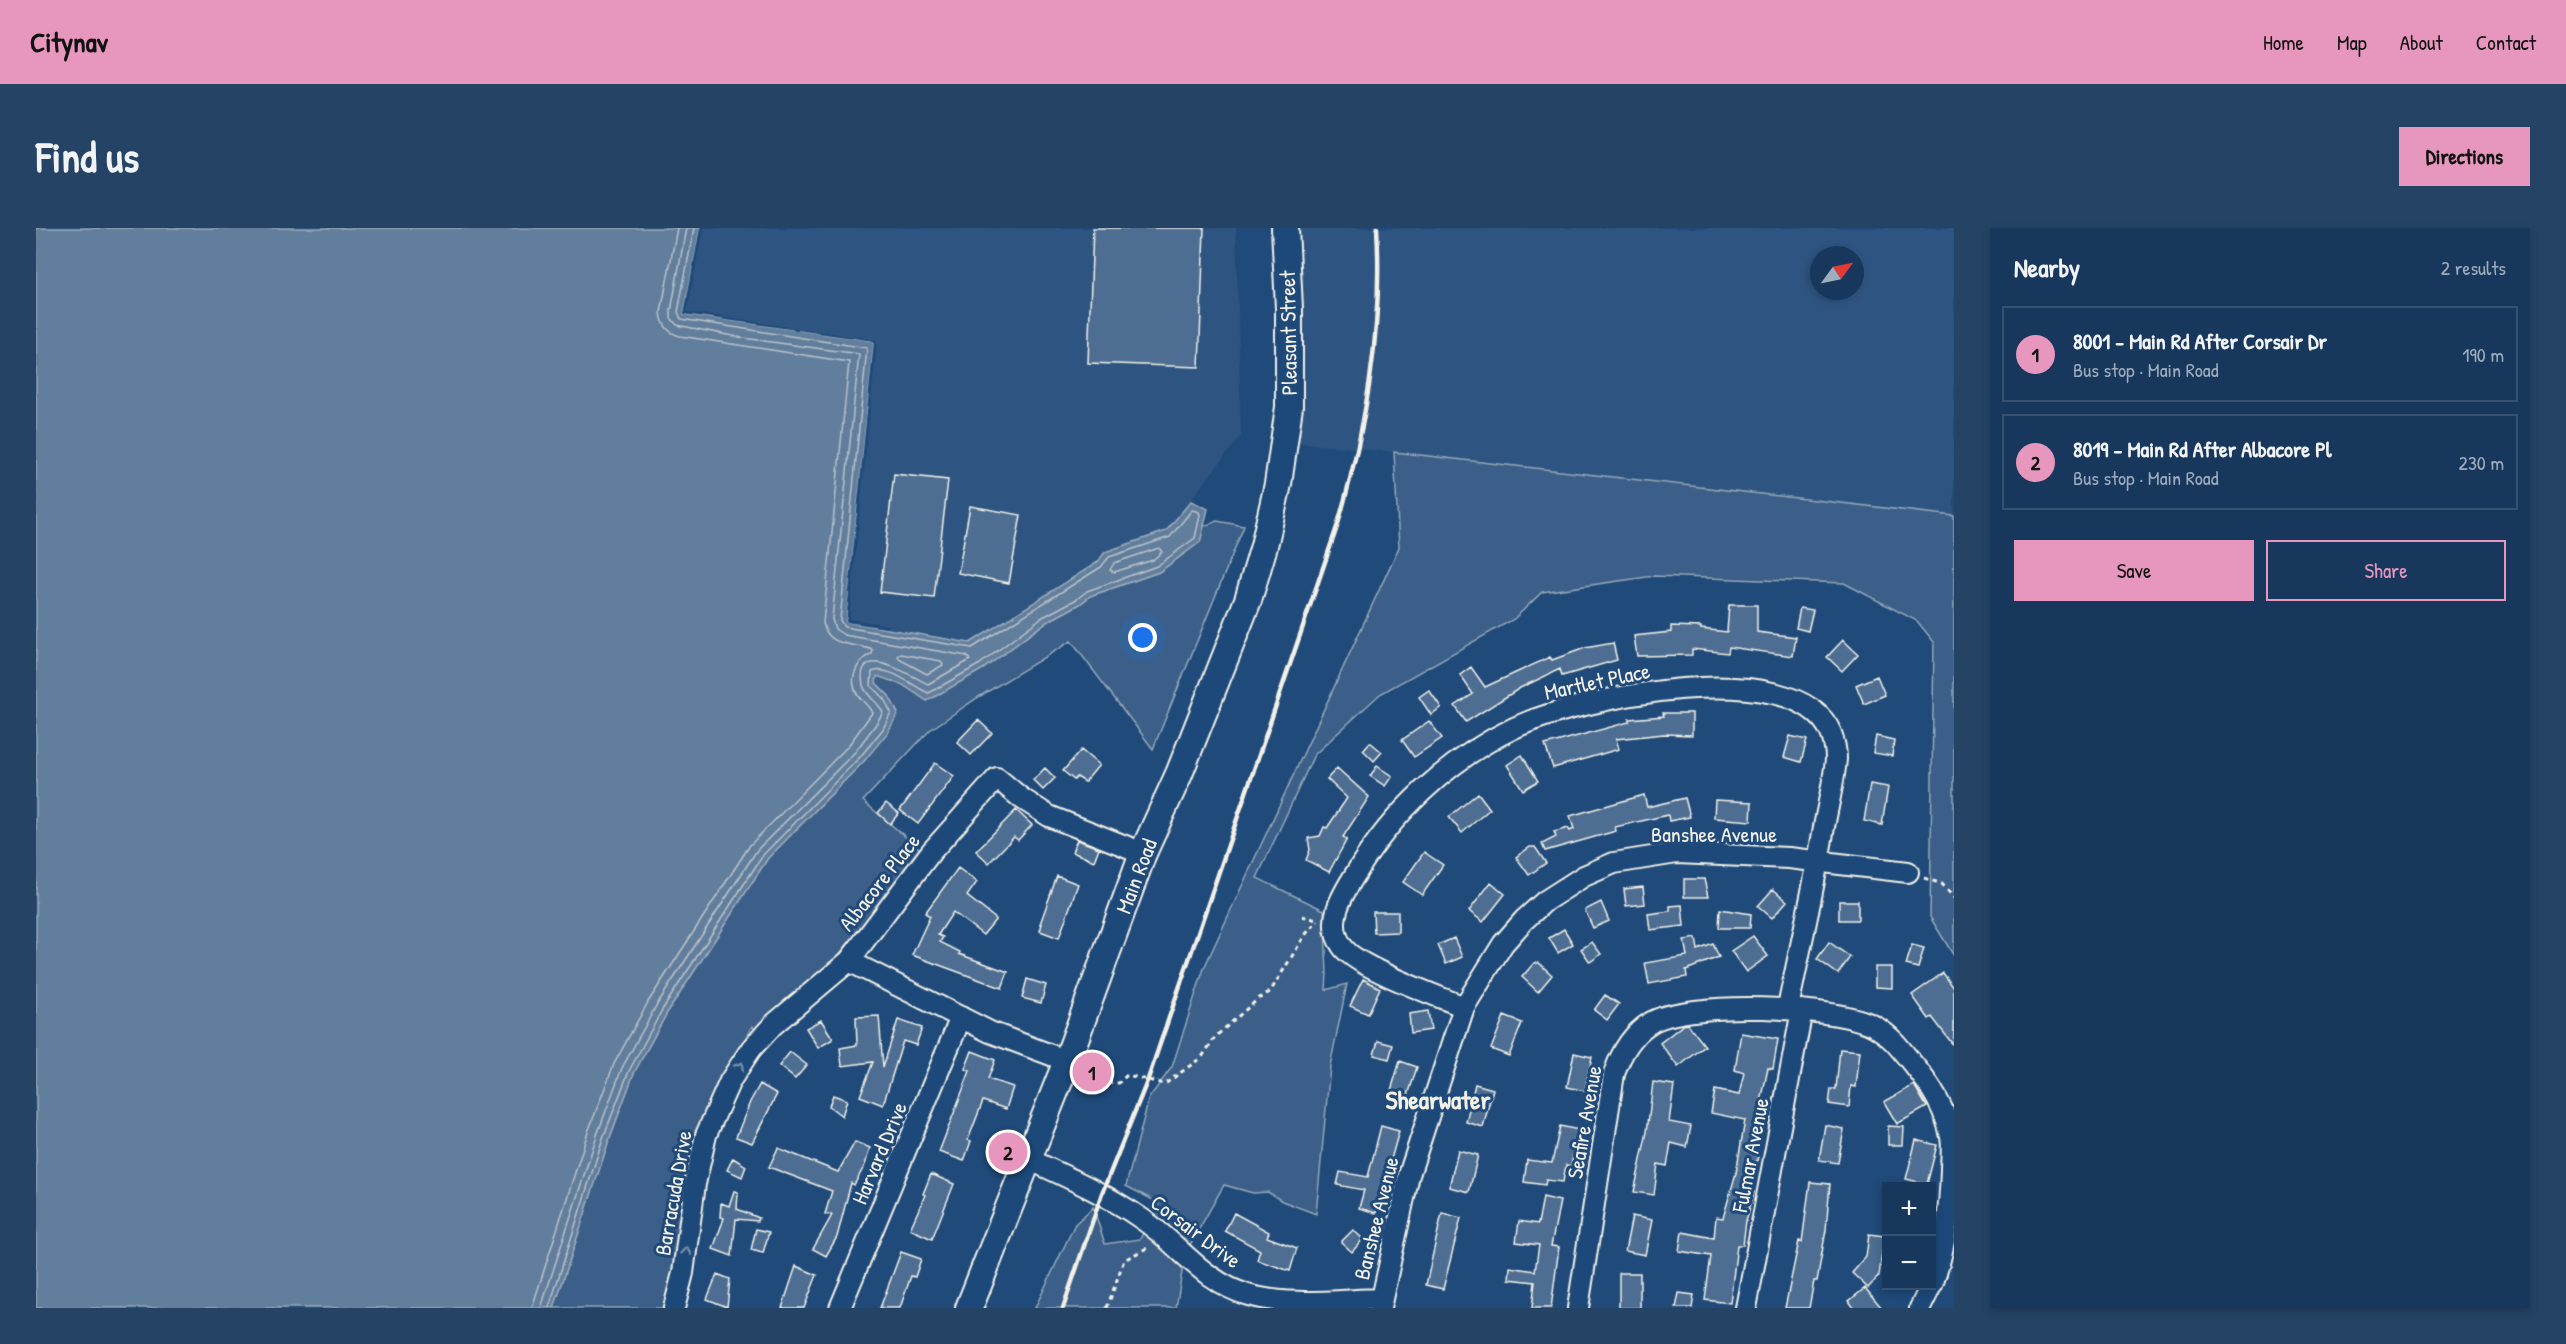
<!DOCTYPE html>
<html lang="en">
<head>
<meta charset="utf-8">
<style>
  body { margin:0; font-family:"Patrick Hand",sans-serif; background:#244365; color:#f1f3f6 }
  .controls { position:absolute; right:18px; bottom:18px; display:grid; overflow:hidden; border-radius:0px; box-shadow:0 3px 9px #0003 }
  .controls button { width:54px; height:54px; display:grid; place-items:center; padding:0; border:0; border-bottom:2px solid #365272; background:#17385c; color:#f1f3f6; font:30px sans-serif }
  .compass { position:absolute; left:1774px; top:18px; width:54px; height:54px; border-radius:50%; background:#17385c; box-shadow:0 3px 9px #0003; rotate:57deg }
  .you { position:absolute; left:1107px; top:410px; width:21px; height:21px; margin:-15px; border:4px solid #fff; border-radius:50%; background:#1a73e8; box-shadow:0 0 0 9px #1a73e833 }
  .badge { display:grid; place-items:center; width:39px; height:39px; border-radius:50%; background:#e797bd; color:#111; font-size:20px; font-weight:700 }
  .pin { position:absolute; translate:-50% -50%; border:3px solid #fff; box-shadow:0 2px 6px #0006 }
  .list { margin:0; padding:0; list-style:none }
  h2 { display:flex; justify-content:space-between; align-items:center; height:78px; margin:0; padding:0 24px; font-size:26px }
  h2 small { font-size:20px; font-weight:400; color:#9eacbb }
  .list li { display:grid; grid-template-columns:39px 1fr auto; gap:18px; align-items:center; box-sizing:border-box; height:96px; margin:0 12px 12px; padding:0 12px; border:2px solid #365272; border-radius:0px }
  .list b { display:block; font-size:22px; white-space:nowrap }
  .list p { margin:0; font-size:20px; white-space:nowrap; color:#9eacbb }
  .list em { font-size:20px; font-style:normal; color:#9eacbb }
  .actions { display:flex; gap:12px; padding:18px 24px }
  .actions a { flex:1; padding:14px 0; border:2px solid #e797bd; border-radius:0px; text-align:center; font-size:21px; color:#e797bd }
  .actions .main { background:#e797bd; color:#111 }
  .map { position:relative; flex:none; width:1918px; height:1080px; overflow:hidden; border-radius:0px }
  header { display:flex; align-items:center; gap:36px; box-sizing:border-box; height:84px; padding:0 30px; background:#e797bd; color:#111 }
  header strong { font-size:28px }
  nav { display:flex; gap:33px; margin-inline-start:auto; font-size:21px }
  .intro { display:flex; align-items:center; justify-content:space-between; box-sizing:border-box; height:144px; padding:0 36px }
  h1 { margin:0; font-size:42px }
  .button { padding:15px 27px; border-radius:0px; background:#e797bd; color:#111; font-size:21px; font-weight:700 }
  main { display:flex; gap:36px; padding:0 36px }
  aside { flex:1; background:#17385c; border-radius:0px; box-shadow:0 3px 9px #0003 }
  .map>svg:first-child { display:block }
  .built { fill:#2d5581; fill-rule:evenodd }
  .green { fill:#3a5f88; stroke:#97a8b8; stroke-width:1.5 }
  .water { fill:#627e9d; stroke:#9cacbb; stroke-width:1.5 }
  .pier { fill:#1f4a7a }
  .lines { fill:none; stroke-linecap:round; stroke-linejoin:round }
  .shore { stroke:#bac3ca; stroke-width:1.5 }
  .building { fill:#4d6e92; stroke:#f4f1e8; stroke-width:1.5 }
  .minor-casing { stroke:#f4f1e8; stroke-width:24 }
  .major-casing { stroke:#f4f1e8; stroke-width:30 }
  .path { stroke:#f4f1e8; stroke-width:3; stroke-dasharray:4.5 4.5; stroke-linecap:butt }
  .minor { stroke:#1f4a7a; stroke-width:20 }
  .major { stroke:#1f4a7a; stroke-width:26 }
  .rail { stroke:#f4f1e8; stroke-width:4.5 }
  .oneway { stroke:#748da6 }
  .labels { text-anchor:middle; stroke-width:6; stroke-linejoin:round; paint-order:stroke }
  .street-label { font-size:22px; fill:#f4f1e8; stroke:#1f4a7a }
  .quarter-label { font-size:26px; font-weight:bold; fill:#f4f1e8; stroke:#1f4a7a }
</style>
</head>
<body>
<header>
<strong>Citynav</strong>
<nav><a>Home</a><a>Map</a><a>About</a><a>Contact</a></nav>
</header>
<div class="intro"><h1>Find us</h1><a class="button">Directions</a></div>
<main>
<div class="map">
<svg width="1918" height="1080" viewBox="0 0 1918 1080">
  <rect width="100%" height="100%" fill="#1f4a7a"/>
  <filter id="ink" filterUnits="userSpaceOnUse"><feTurbulence type="fractalNoise" baseFrequency=".0167" numOctaves="2"/><feDisplacementMap in="SourceGraphic" scale="12" xChannelSelector="R" yChannelSelector="G"/><feConvolveMatrix kernelMatrix="1 2 1 2 8 2 1 2 1" color-interpolation-filters="sRGB"/></filter>
  <g filter="url(#ink)">
    <path class="built" d="M664,0H1200L1205,208L1130,303L1069,324L1062,334L933,415L810,394L648,86Z
      M1252,0H1918V288L1358,224L1242,213ZM1783,27H1819V63H1783Z"/>
    <path class="green" d="M1358,224L1918,288V728L1894,689L1898,414L1881,393L1808,355L1618,348L1506,364L1478,391L1344,466L1278,527L1221,650L1288,682L1291,745L1290,762L1311,756L1294,838L1280,986L1246,973L1232,964L1217,965L1188,957L1149,1026L1140,1080H999L1039,996L1057,979L1069,1016L1104,1011L1123,975L1090,958L1113,870L1136,839L1168,740L1363,319Z
      M1181,293L1208,298L1117,521L1035,413L941,470L894,502L827,573L884,621L847,676L798,732L721,803L716,798L669,882L651,947L639,1044L626,1080H518L573,912L598,845L631,785L732,630L829,532L853,468L840,455L841,447L867,457L892,472L947,441L1009,395L1044,376L1054,368L1123,344L1164,314L1168,298Z"/>
    <path class="water" d="M0,0H664L648,86L838,113L810,394L934,415L1062,334L1069,324L1130,303L1155,273L1172,281L1164,314L1123,344L1054,368L1044,376L1009,395L947,441L891,473L867,457L841,448L840,455L853,468L862,485L852,504L829,532L732,630L631,785L598,845L573,912L518,1080H0Z"/>
    <path class="pier" d="M664,0H667L651,84L841,112L813,391L851,397V400L810,394L838,113L648,86Z"/>
    <g class="lines">
      <path class="shore" d="M1123,320L1126,324L1117,332L1078,344L1074,342L1078,335Z
        M865,426L905,433L907,437L891,446L863,431L862,428Z
        M496,1080L552,904L578,836L612,774L714,617L812,518L836,485C833,477 825,473 821,466C812,450 821,433 836,426L837,422C818,414 793,421 787,395L813,134L644,108C632,105 626,97 625,84L641,0
        M505,1080L561,907L586,840L620,778L721,622L819,524L840,496L847,484C842,474 829,467 827,457C818,411 879,450 892,456L934,432L931,428L808,407L799,401L796,391L823,126L707,110L641,97L635,90V83L650,0
        M513,1080L567,910L593,843L626,782L727,627L824,529L847,501L855,484L848,471L835,458L836,444C852,436 879,460 893,465L944,436L1005,390L1041,371L1051,363L1121,338L1159,310L1164,287L1163,284L1156,282L1134,309L1073,329L1065,339L936,420L808,399L804,392L831,120L645,91L642,84L658,0"/>
    </g>
    <path class="building" d="M1057,0H1168L1163,139L1052,135Z
      M858,246L912,252L898,370L844,364Z
      M934,278L985,287L973,355L922,345Z
      M1693,377H1721V404L1760,409L1757,428L1693,419L1692,425L1656,421V427L1601,428L1598,408L1635,404V398L1665,399V401L1691,404Z
      M1764,380L1777,382L1772,403L1760,400Z
      M1807,412L1822,426L1806,443L1791,429Z
      M1577,415L1581,432L1526,448L1524,441L1484,460L1430,494L1419,478L1437,466L1424,447L1435,439L1449,459L1514,429L1516,432L1549,420Z
      M1841,448L1849,467L1828,476L1820,457Z
      M1393,462L1405,479L1395,487L1383,469Z
      M1627,485H1656V507L1628,506L1580,511L1583,521L1517,540L1509,517L1593,494V491L1628,488Z
      M942,492L956,505L935,527L921,514Z
      M1393,493L1406,510L1378,529L1366,512Z
      M1754,508L1771,512L1765,534L1748,529Z
      M1840,508L1858,512L1856,528L1837,525Z
      M1334,514L1346,524L1338,533L1327,522Z
      M1045,522L1063,537L1049,554L1041,549L1038,552L1027,543Z
      M1486,527L1502,553L1487,562L1471,537Z
      M899,535L918,548L882,596L864,582Z
      M1341,538L1356,548L1349,558L1334,548Z
      M1009,540L1019,550L1007,562L997,552Z
      M1301,540L1333,569L1307,609L1311,611L1293,644L1270,632L1274,622L1272,610L1284,608L1288,599L1291,600L1311,570L1291,551Z
      M1834,556L1852,559L1846,597L1828,593Z
      M1442,565L1454,581L1426,605L1413,589Z
      M1608,567L1611,579L1649,570L1654,589L1633,593L1632,587L1579,599L1580,603L1509,623L1506,616L1520,609L1518,604L1532,600L1534,603L1538,601L1534,588Z
      M1679,572L1716,574L1715,593L1678,590Z
      M850,575L863,585L854,596L842,585Z
      M980,582L996,597L982,612L978,609L953,635L940,623Z
      M1041,612L1063,620L1058,633L1036,624Z
      M1494,619H1499L1510,635L1493,647L1480,629Z
      M1388,624L1407,637L1386,667L1367,654Z
      M922,640L941,654L931,668L960,691L947,707L917,684L902,707L907,709L904,714L924,724L923,726L972,744L966,760L876,727L894,688L889,685Z
      M1021,648L1042,656L1023,710L1004,703L1006,696H1004Z
      M1648,651H1668L1672,669H1648Z
      M1455,654L1469,666L1447,694L1433,683Z
      M1607,659L1609,676L1590,678L1588,661Z
      M1737,661L1751,673L1736,690L1722,678Z
      M1803,673H1822V692H1803Z
      M1565,674L1573,693L1557,700L1549,682Z
      M1646,677L1648,698L1614,702L1612,686L1634,683V678Z
      M1684,681L1715,686L1714,700H1683Z
      M1337,684H1362V704L1338,705Z
      M1528,701L1537,716L1522,725L1513,710Z
      M1717,708L1732,728L1710,744L1695,723Z
      M1418,710L1426,729L1410,736L1402,717Z
      M1660,710L1662,722L1677,716L1683,729L1650,742L1651,749L1613,756L1609,735L1651,728L1648,712Z
      M1556,714L1565,726L1554,734L1545,721Z
      M1793,714L1814,729L1802,746L1781,731Z
      M1876,717L1888,720L1882,740L1870,737Z
      M1498,735H1503L1516,747L1502,764L1486,749Z
      M1839,739H1856V760L1839,759Z
      M1907,745L1918,760V818L1896,789L1893,791L1876,767Z
      M991,751L1010,757L1005,775L986,770Z
      M1327,751L1344,760L1332,786L1314,778Z
      M1569,767L1583,776L1571,792L1558,782Z
      M1392,783L1395,802L1375,805L1373,786Z
      M843,788L847,839L862,792L886,800L880,817L867,813L847,877L824,868L837,834L806,838L804,820L821,817L820,789Z
      M1468,788L1486,795L1473,828L1455,821Z
      M785,792L797,811L782,820L770,800Z
      M1652,796L1669,818L1642,839L1624,815L1647,797Z
      M1705,805L1742,811L1737,841L1732,840L1721,894L1727,895L1719,927L1722,928L1714,963L1718,964L1710,993L1707,1017H1701L1694,1075L1669,1072L1675,1028L1643,1023L1646,1004L1678,1010L1680,989L1687,990L1700,945L1709,892L1675,885L1679,862L1703,867L1708,845L1699,842Z
      M1342,813L1357,817L1353,831L1338,827Z
      M1804,821L1824,823L1820,859L1815,858L1813,879L1793,876L1795,861H1800Z
      M936,823L959,832L952,851L977,859L970,881L947,873L932,912L935,913L928,933L903,924L934,843L929,841Z
      M754,824L771,837L759,851L743,838Z
      M1538,825L1556,829L1549,863L1531,859Z
      M1364,833L1381,839L1370,874L1353,869Z
      M1617,854L1638,857L1633,894L1655,898L1651,919L1635,915L1631,938L1622,936L1618,967L1598,964L1611,904Z
      M724,856L741,866L716,915L700,909L714,874Z
      M1439,856L1457,861L1447,899L1430,894Z
      M1878,857L1891,879L1861,896L1848,874Z
      M797,867L811,872L806,888L793,878Z
      M1789,897L1808,901L1802,935L1783,932Z
      M1345,898L1363,903L1340,985L1323,980L1328,962L1301,957L1304,944L1332,949Z
      M1524,898L1543,902L1535,938L1530,937L1527,954L1510,952L1509,957L1488,954L1491,932L1516,935Z
      M1852,898L1868,899L1867,917H1852Z
      M1880,912L1901,917L1891,956L1870,951Z
      M819,914L834,920L829,937L818,957L815,955L801,1009L790,1028L777,1021L796,987L789,986L796,963L733,939L742,920L802,944Z
      M1422,922L1442,927L1433,964L1413,959Z
      M697,930L710,938L706,949L691,942Z
      M895,946L918,956L896,1011L874,1001L889,967L887,966Z
      M1774,954L1794,956L1790,1002L1781,1053H1778L1773,1080H1749L1763,1013L1766,1014Z
      M698,963L702,964L701,981L723,990L722,993L700,991L696,1028L677,1021L688,990L684,989L685,975L693,978Z
      M1507,969L1524,973L1515,1018L1523,1019L1515,1080H1496L1499,1054L1473,1051L1474,1039L1499,1043L1503,1017L1480,1014L1483,993L1502,996Z
      M1198,985L1233,1004L1231,1009L1261,1020L1254,1043L1221,1032L1224,1022L1189,1003Z
      M1406,985L1425,990L1407,1061L1390,1057Z
      M1596,988L1616,992L1609,1027L1589,1023Z
      M720,1001L733,1004L727,1025L715,1022Z
      M1317,1002L1327,1011L1316,1024L1305,1014Z
      M1833,1006L1848,1008L1843,1048L1832,1060L1816,1045L1830,1029Z
      M865,1024L885,1031L879,1049L875,1048L864,1080H844Z
      M760,1038L781,1047L768,1080H746Z
      M1583,1045H1604V1080H1583Z
      M681,1046L694,1051L691,1079L671,1071Z
      M1829,1060L1846,1080H1818L1813,1073Z
      M1643,1065L1658,1067L1656,1080H1640Z"/>
    <g class="lines">
      <defs>
        <path id="minor" d="M813,733L954,804L1031,833
          M1428,779C1402,768 1319,739 1306,718C1289,694 1306,667 1320,645C1356,585 1413,531 1478,500C1539,471 1760,423 1795,505C1798,513 1800,522 1800,531C1798,553 1792,577 1788,599C1778,660 1764,720 1752,780
          M992,931C1031,949 1070,966 1106,991C1143,1016 1167,1054 1212,1067C1254,1079 1302,1072 1345,1071
          M638,1080L647,1045L659,956L670,907L694,853L715,821L737,797L813,733L895,624L961,550L985,570L1013,588L1107,625
          M804,1080L925,789
          M1344,1080L1373,947L1428,779L1467,716L1488,692L1509,673L1548,648L1578,635L1641,625L1753,630L1872,644
          M1542,1080L1578,846C1585,825 1595,807 1614,795C1649,772 1804,777 1840,799C1855,808 1864,820 1875,834C1893,855 1910,882 1915,909C1917,919 1915,931 1915,941C1914,981 1910,1019 1896,1057
          M1710,1080L1766,782
          M1884,1080L1895,1058"/>
        <path id="major" d="M933,1080L1031,833L1107,625L1143,546L1212,372L1228,318L1242,256L1253,179V80L1249,0"/>
      </defs>
      <use href="#minor" class="minor-casing"/>
      <use href="#major" class="major-casing"/>
      <path class="path" d="M1888,650L1906,656L1918,670
        M1266,688L1281,692
        M1058,850L1060,856L1083,855L1091,847L1129,856L1166,829L1180,808L1222,771L1234,764L1269,707L1282,693
        M1071,1080L1088,1032L1113,1019"/>
      <use href="#minor" class="minor"/>
      <use href="#major" class="major"/>
      <path class="rail" d="M1027,1080L1066,965L1112,851L1302,296C1330,198 1347,102 1341,0"/>
    </g>
    <defs><path id="oneway-chevron" d="M-2-3.5L2.5 0L-2 3.5" fill="none" stroke-width="1.6" stroke-linecap="round" stroke-linejoin="round" transform="scale(1.5)"/></defs>
    <g class="oneway">
      <use href="#oneway-chevron" transform="translate(704 838) rotate(-57)"/>
      <use href="#oneway-chevron" transform="translate(650 1023) rotate(-83)"/>
    </g>
  </g>
  <g class="labels">
    <g class="street-label">
      <text transform="translate(1252 105) rotate(-91)" y="8">Pleasant Street</text>
      <text transform="translate(1561 453) rotate(-12)" y="8">Martlet Place</text>
      <text x="1678" y="614">Banshee Avenue</text>
      <text transform="translate(1100 648) rotate(-69)" y="8">Main Road</text>
      <text transform="translate(843 654) rotate(-52)" y="8">Albacore Place</text>
      <text transform="translate(1548 894) rotate(-80)" y="8">Seafire Avenue</text>
      <text transform="translate(843 925) rotate(-67)" y="8">Harvard Drive</text>
      <text transform="translate(1714 927) rotate(-79)" y="8">Fulmar Avenue</text>
      <text transform="translate(637 965) rotate(-80)" y="8">Barracuda Drive</text>
      <text transform="translate(1340 990) rotate(-76)" y="8">Banshee Avenue</text>
      <text transform="translate(1160 1003) rotate(37)" y="8">Corsair Drive</text>
    </g>
    <g class="quarter-label">
      <text x="1402" y="881">Shearwater</text>
    </g>
  </g>
</svg>
<div class="controls">
<button>+</button>
<button>−</button>
</div>
<svg class="compass" viewBox="-18 -18 36 36"><path d="M0-13l5 13h-10z" fill="#e53935"/><path d="M0 13l5-13h-10z" fill="#9eacbb"/></svg>
<div class="you"></div>
<div class="pin badge" style="left:1056px;top:844px">1</div>
<div class="pin badge" style="left:972px;top:924px">2</div>
</div>
<aside>
<h2>Nearby<small>2 results</small></h2>
<ul class="list">
<li><span class="badge">1</span><div><b>8001 - Main Rd After Corsair Dr</b><p>Bus stop · Main Road</p></div><em>190 m</em></li>
<li><span class="badge">2</span><div><b>8019 - Main Rd After Albacore Pl</b><p>Bus stop · Main Road</p></div><em>230 m</em></li>
</ul>
<div class="actions"><a class="main">Save</a><a>Share</a></div>
</aside>
</main>
</body>
</html>
